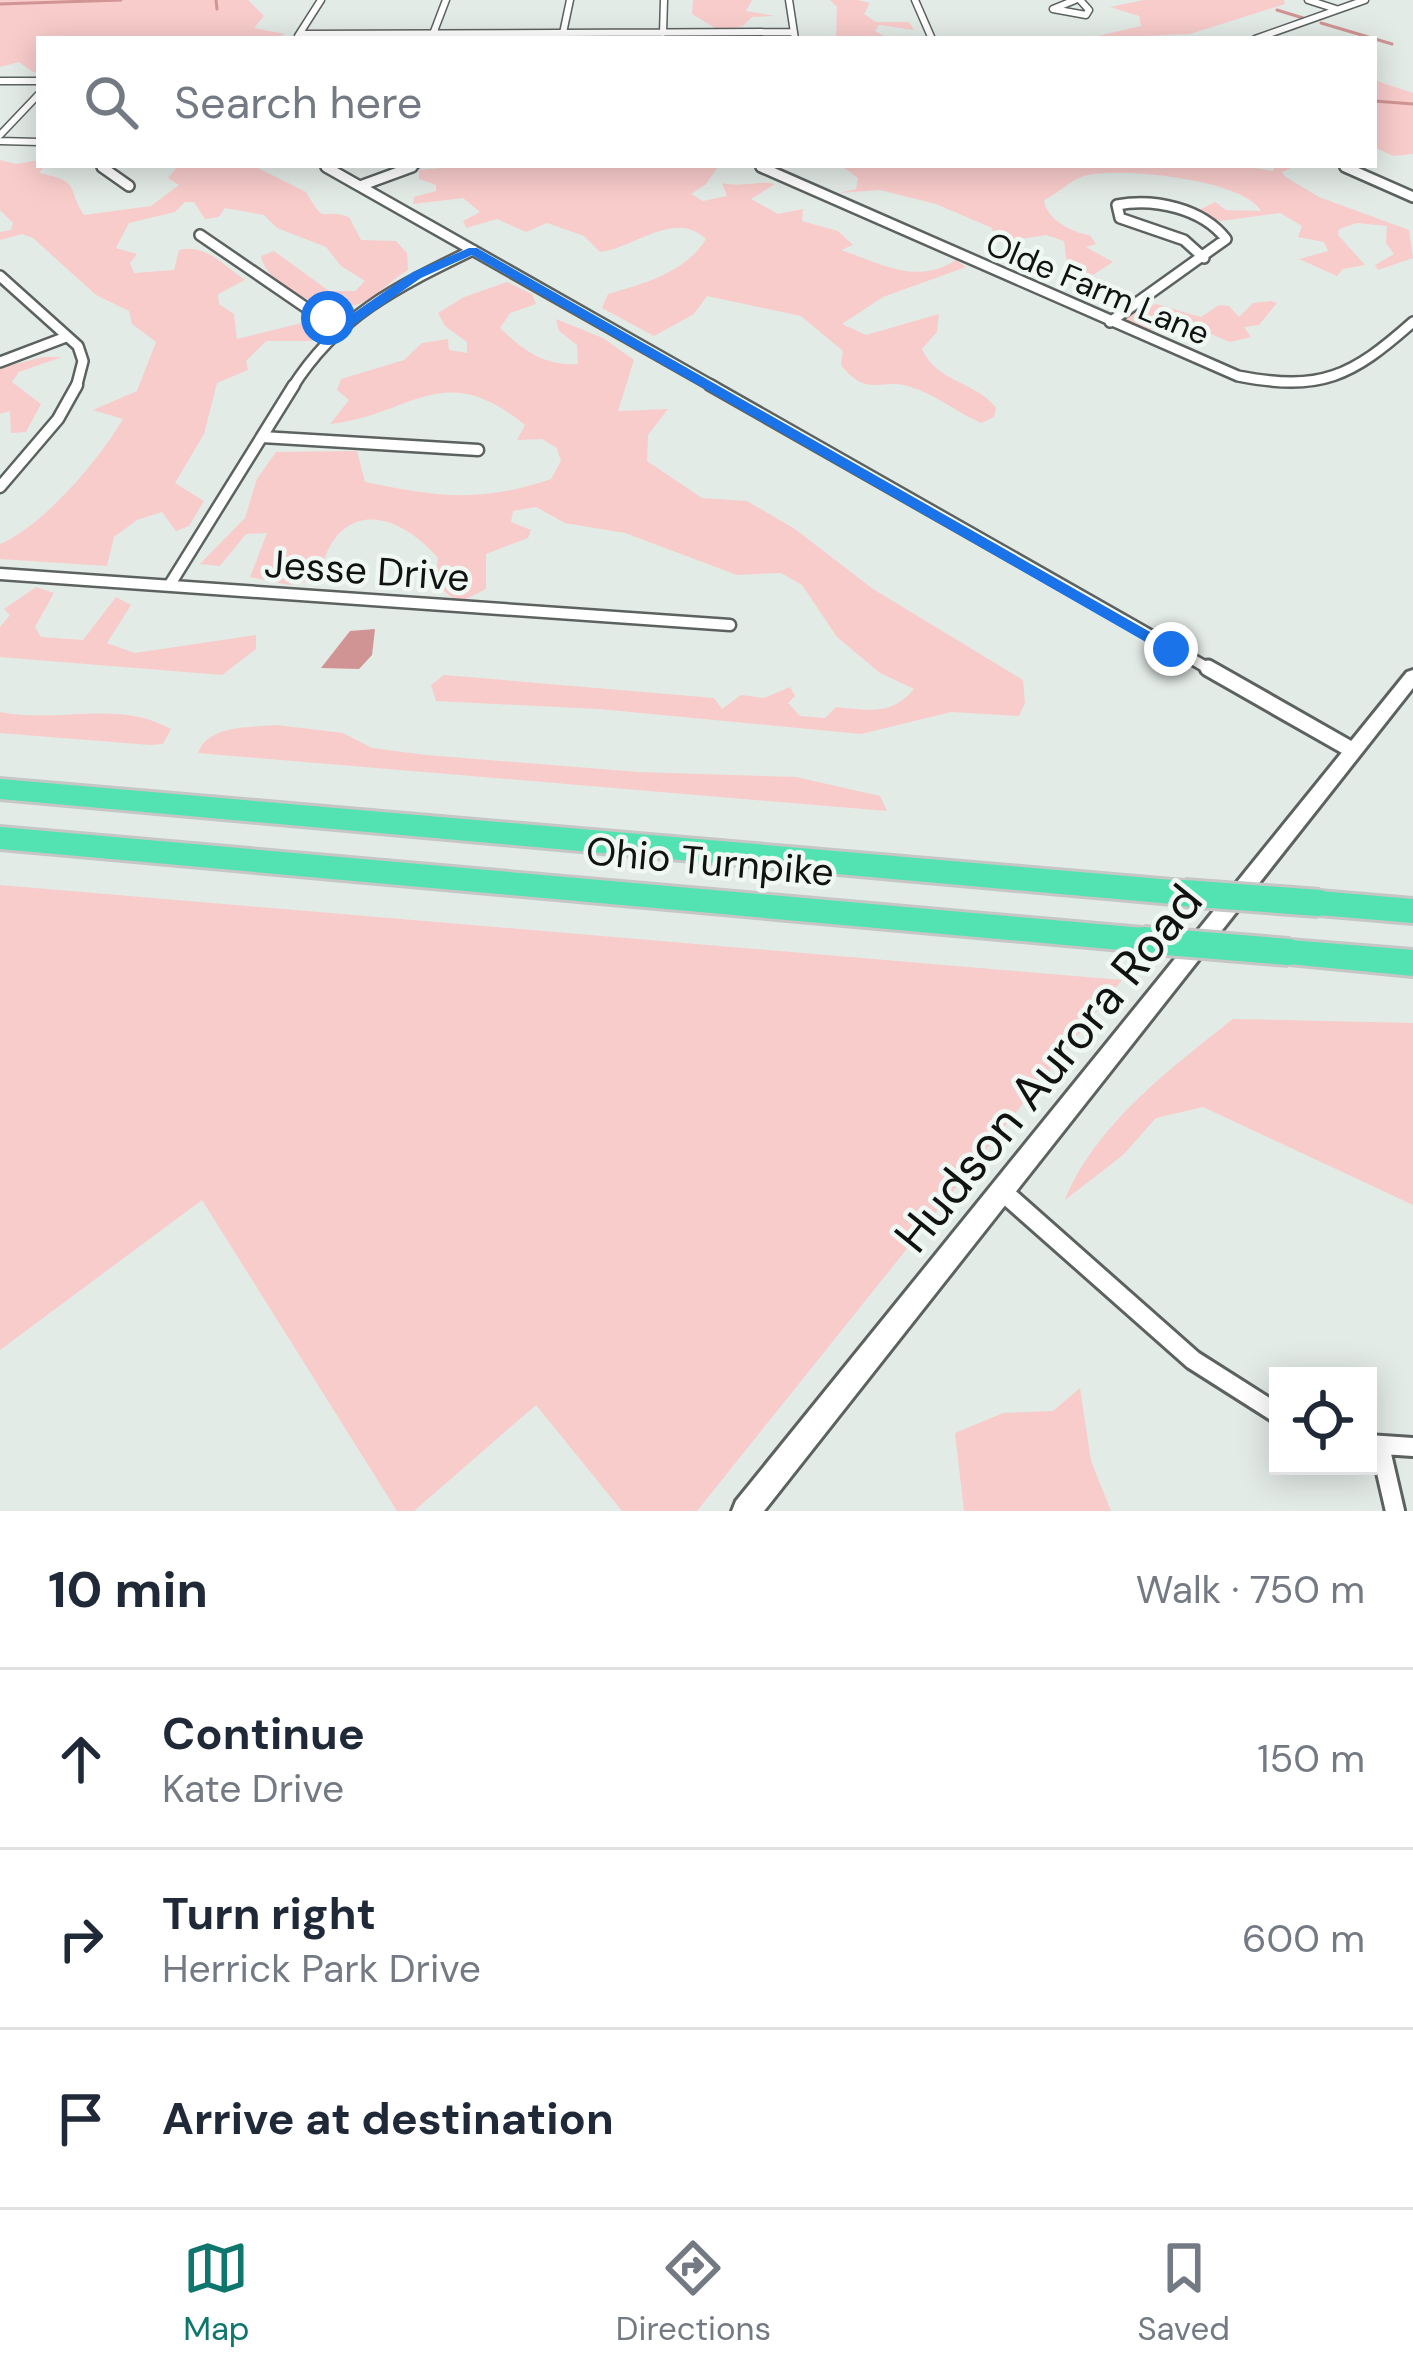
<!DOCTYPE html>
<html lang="en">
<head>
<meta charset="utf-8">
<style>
  body { margin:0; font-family:"DM Sans",sans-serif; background:#f6f6f7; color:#1f2937 }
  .controls { position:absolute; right:36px; bottom:36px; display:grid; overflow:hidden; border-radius:0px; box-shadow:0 6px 30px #0003 }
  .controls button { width:108px; height:108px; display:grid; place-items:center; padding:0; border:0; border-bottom:3px solid #e0e1e3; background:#fff; color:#1f2937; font:60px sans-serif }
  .stop { position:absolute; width:36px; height:36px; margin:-27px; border:9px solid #1a73e8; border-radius:50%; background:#fff }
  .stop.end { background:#1a73e8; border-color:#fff; box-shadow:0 3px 12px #0008 }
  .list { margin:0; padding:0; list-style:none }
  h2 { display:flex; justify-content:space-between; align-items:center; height:156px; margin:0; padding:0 48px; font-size:51px }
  h2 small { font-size:39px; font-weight:400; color:#747a83 }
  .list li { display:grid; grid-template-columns:78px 1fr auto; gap:36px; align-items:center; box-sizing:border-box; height:180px; padding:0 48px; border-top:3px solid #e0e1e3 }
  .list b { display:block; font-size:45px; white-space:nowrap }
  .list p { margin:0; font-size:39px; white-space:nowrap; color:#747a83 }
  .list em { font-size:39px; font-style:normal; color:#747a83 }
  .icon { flex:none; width:66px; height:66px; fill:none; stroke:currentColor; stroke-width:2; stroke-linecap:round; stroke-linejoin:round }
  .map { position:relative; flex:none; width:1413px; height:1511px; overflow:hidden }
  .search { position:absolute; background:#fff; box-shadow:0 6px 30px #0003; left:36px; right:36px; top:36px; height:132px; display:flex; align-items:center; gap:30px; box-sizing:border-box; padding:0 42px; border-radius:0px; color:#747a83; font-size:45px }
  .sheet { height:696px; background:#fff }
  nav { display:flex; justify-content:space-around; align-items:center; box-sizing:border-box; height:168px; border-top:3px solid #e0e1e3; background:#fff; font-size:33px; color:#747a83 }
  nav a { display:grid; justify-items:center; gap:6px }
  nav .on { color:#0f766e }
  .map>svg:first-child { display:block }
  .green { fill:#f8cccb }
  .water { fill:#d19494 }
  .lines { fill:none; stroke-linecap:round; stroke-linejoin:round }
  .stream { stroke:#d19494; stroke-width:3 }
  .street-far4-casing { stroke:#5c6260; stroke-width:9 }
  .street-far3-casing { stroke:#5c6260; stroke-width:14 }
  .street-far2-casing { stroke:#5c6260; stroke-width:15 }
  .street-far1-casing { stroke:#5c6260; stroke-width:21 }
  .street-casing { stroke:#5c6260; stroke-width:24 }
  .secondary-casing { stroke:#5c6260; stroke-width:6 }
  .highway-casing { stroke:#c6c6c6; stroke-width:6 }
  .street-far4 { stroke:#fff; stroke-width:6 }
  .street-far3 { stroke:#fff; stroke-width:9 }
  .street-far2 { stroke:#fff; stroke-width:10 }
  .street-far1 { stroke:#fff; stroke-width:15 }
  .street { stroke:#fff; stroke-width:18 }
  .secondary { fill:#fff; fill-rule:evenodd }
  .highway { fill:#53e2b2; fill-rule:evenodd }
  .highway-bridge-casing { stroke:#c6c6c6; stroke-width:32; stroke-linecap:butt }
  .highway-bridge { stroke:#53e2b2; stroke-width:26 }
  .route { fill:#1a73e8 }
  .labels { text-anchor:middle; stroke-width:9; stroke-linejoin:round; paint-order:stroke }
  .far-street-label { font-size:33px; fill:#111312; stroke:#f0f8f4 }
  .street-label { font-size:39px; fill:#111312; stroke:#f0f8f4 }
  .near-street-label { font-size:48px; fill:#111312; stroke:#f0f8f4 }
</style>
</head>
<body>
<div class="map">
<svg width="1413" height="1511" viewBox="0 0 1413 1511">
  <rect width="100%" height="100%" fill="#e3ebe7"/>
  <path class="green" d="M0,0H248L264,16L254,28L285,34L272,39H39V71L33,72L19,62L0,67Z
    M693,0H752L746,11L775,16L752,17L743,26L720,31L692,14Z
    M857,0L870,3L864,14L876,22H909L914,30L879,25L875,31L884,36L836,39L837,7L830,0Z
    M1144,0H1284L1285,4L1190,34L1085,39L1141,26L1139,16L1110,7Z
    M1374,80L1413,93V154L1393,156L1374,147Z
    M0,160L16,164L39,160L45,165L39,173C82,182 66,187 84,215L151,206L179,185L168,178L179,165H252L306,192C328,229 318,206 349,217L361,240L396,241L407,253L408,270C392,279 375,298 359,304C328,315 267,288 261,256L274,251L329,291H355L365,281L341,266L326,247L277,228L264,215L225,208L219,217L205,219L194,202H185L175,212L129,223L116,248L137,254L130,263L134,273L174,270L179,250C205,243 225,266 245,280L218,294L219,304L234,314L237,339L302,323L326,327L311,341H266L246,361L248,370L217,383L204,434L175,483L204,501L189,526L176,531L162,512L137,520L114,537L107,566L0,559V544C43,526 99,460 123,419L93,410L137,391L156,342L132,324L129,311L96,295L33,238L22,234L0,240V232L11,230L13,223L0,210Z
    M479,165H719L706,184L691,194L703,201L727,196L722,183C743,188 758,180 775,184L751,199L778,214L803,209L802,221L838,231L853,245L841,250C881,263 915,286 956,260L966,267L883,297L842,324L866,335L939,314L937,332L922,349C937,383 976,381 996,408L994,417L981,423C958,413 935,394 911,387C881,377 868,399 841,365L843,351L801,316L707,296L694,314L654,336L602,308L608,294C643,284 686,272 706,239C674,209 635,248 600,252L584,236L547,223L526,232L497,219L466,228L463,221L480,212L463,198L413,204L414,197L436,191V185L419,179V170Z
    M840,165H1235L1274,171V165H1298L1282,172L1284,176L1319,197L1409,230L1413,258L1378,270L1375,265L1394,254L1386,243L1387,226L1357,223L1339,229L1338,235L1365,265L1343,269L1337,276L1299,259L1328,251L1324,242L1298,237L1302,226L1280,213L1220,221L1197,211L1215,202L1226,210L1261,211C1245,180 1119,166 1084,176C1070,180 1058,194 1044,200C1046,219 1072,233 1090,235L1096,244L1086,247L1113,262L1093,275L1067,265L1064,241L1046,235L984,245L994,236L992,228L936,204L880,190L839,193L856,189L858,178Z
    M507,282L532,294L536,304L510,313L500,328C524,351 545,366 578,364L577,345L559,331L556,319L603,338L634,360L618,411L668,409L648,435L647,461L702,498L747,501L795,529L873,589L1023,680L1025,703L1019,716L951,712L861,734L599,709L436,701L431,685L444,675L714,698L722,709L741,695L764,698L790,687L795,696L788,703L800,716L825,718L836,707C868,710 892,716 914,689L880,673L837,637L802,585L781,573L737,575L625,533L565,523L536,507L513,511L511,522L531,530L528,538L486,554V589L460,602C440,592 434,581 438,558C407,522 358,499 330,546C323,557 324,568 315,580L289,585L250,577L267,533L246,534L220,566L200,564L245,518L257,479L276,452L357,451L365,482C437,497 480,503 551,479L561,461L557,448L542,439L517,440L525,425C442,357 412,415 330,424L349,400L337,390L341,379L404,360L422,343L448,339L449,350L467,353V342L445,326L438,313L464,297Z
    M1271,301L1277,303L1259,325L1244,327L1251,337L1230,342L1169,317L1150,330L1128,326L1127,315L1156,304L1201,317L1219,305L1229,306L1239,317L1253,303Z
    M43,357H62L19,372L12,382L41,404L26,432L11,433L10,411L0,414V368Z
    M36,587L54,593L35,627L41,637L83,640L116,597L131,605L107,643L135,653L256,635V649L222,675L0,657V627L10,615L4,609Z
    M0,712C59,724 117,699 171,729L163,744L150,745L0,733Z
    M276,725L343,733L372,748L426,755L639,772L796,777L880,796L887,811L198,753C209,724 249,728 276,725Z
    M0,885L1122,980L697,1511H622L536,1405L414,1511H397L202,1200L0,1350Z
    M1233,1019L1413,1023V1205L1203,1107L1156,1118L1123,1155L1065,1200C1095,1125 1171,1068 1233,1019Z
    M1080,1388L1091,1461L1111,1511H964L955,1433L1003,1413L1053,1411Z"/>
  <path class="water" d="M375,629L372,655L359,669L321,668L350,631Z"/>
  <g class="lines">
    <path class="stream" d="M216,0L217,9
      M0,4L121,0
      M1277,10L1303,18
      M1321,23L1392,44
      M1374,101L1413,104"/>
    <defs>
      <path id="street-far4" d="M789,0L795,39
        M915,0L932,39
        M1075,0L1053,9L1086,15L1089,10L1080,0
        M1308,0L1336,9
        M563,33L570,0
        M663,33L664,0
        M300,34L794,32
        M433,34L446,0
        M298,36L321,0
        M1255,39L1365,0
        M0,81H39
        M0,135L39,94
        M0,141L39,142
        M99,165L106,170
        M323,165L332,170
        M758,165L765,170
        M1341,165L1352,170
        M404,170L417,165"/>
      <path id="street-far3" d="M102,167L129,186
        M326,167L716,388
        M761,167L1238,376C1321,392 1351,377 1413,322
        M1345,167L1413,197
        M360,186L412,167
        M200,235L308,309L346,324
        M0,276L78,346L83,361L76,388
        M1110,322L1226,239C1202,208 1154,198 1117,205L1120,218L1184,240L1204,258
        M0,362L66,337
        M292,388C338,315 397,287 473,250"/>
      <path id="street-far2" d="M710,385L1213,671
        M262,437L478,450
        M0,487L58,419L77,385
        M0,574L730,625
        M169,586L294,385"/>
      <path id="street-far1" d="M1208,668L1352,750"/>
      <path id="street" d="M1002,1191L1193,1360L1278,1414
        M1368,1444L1413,1447
        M1380,1446L1395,1511"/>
      <path id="secondary" d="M1413,670V688L764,1511H732L736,1501L1407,672Z"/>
      <path id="highway" d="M0,779L1184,881L1193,885L1197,893L1193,901L1184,905L0,799Z
        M0,827L1143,928L1153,931L1157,940L1153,949L1143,952L0,849Z
        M1319,891L1413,899V923L1319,915L1310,911L1306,903L1310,895Z
        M1289,940L1413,950V976L1289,964L1279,961L1275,952L1279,943Z"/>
    </defs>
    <use href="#street-far4" class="street-far4-casing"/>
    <use href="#street-far3" class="street-far3-casing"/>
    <use href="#street-far2" class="street-far2-casing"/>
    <use href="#street-far1" class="street-far1-casing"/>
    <use href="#street" class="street-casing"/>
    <use href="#secondary" class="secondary-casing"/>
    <use href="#highway" class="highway-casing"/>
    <use href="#street-far4" class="street-far4"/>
    <use href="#street-far3" class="street-far3"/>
    <use href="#street-far2" class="street-far2"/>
    <use href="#street-far1" class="street-far1"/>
    <use href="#street" class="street"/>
    <use href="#secondary" class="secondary"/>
    <use href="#highway" class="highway"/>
    <defs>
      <path id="highway-bridge" d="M1184,893L1319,903
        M1143,940L1289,952"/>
    </defs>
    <use href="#highway-bridge" class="highway-bridge-casing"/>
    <use href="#highway-bridge" class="highway-bridge"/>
  </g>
  <path class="route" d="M469,248H477L1180,649L1165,653L472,255L421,278L351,327L321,318L328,314L345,319L413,272Z"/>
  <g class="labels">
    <g class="far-street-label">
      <text transform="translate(1098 288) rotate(23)" y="12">Olde Farm Lane</text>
    </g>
    <g class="street-label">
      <text transform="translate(367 570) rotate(4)" y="14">Jesse Drive</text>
      <text transform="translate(710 861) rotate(5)" y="14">Ohio Turnpike</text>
    </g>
    <g class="near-street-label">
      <text transform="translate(1048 1068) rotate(-51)" y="17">Hudson Aurora Road</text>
    </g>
  </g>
</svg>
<div class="controls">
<button><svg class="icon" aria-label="locate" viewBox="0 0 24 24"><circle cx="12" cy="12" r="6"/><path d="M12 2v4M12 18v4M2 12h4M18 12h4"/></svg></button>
</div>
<div class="stop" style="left:328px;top:318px"></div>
<div class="stop end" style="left:1171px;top:649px"></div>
<div class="search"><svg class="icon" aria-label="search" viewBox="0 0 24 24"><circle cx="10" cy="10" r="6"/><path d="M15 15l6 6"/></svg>Search here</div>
</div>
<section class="sheet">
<h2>10 min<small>Walk · 750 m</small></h2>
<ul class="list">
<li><svg class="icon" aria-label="ahead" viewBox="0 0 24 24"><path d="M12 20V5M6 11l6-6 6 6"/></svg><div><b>Continue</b><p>Kate Drive</p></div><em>150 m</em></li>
<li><svg class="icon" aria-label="right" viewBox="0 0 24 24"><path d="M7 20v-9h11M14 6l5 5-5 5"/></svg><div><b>Turn right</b><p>Herrick Park Drive</p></div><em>600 m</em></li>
<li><svg class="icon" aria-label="arrive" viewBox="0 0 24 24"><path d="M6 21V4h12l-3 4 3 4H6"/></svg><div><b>Arrive at destination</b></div></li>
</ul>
</section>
<nav>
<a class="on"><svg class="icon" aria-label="map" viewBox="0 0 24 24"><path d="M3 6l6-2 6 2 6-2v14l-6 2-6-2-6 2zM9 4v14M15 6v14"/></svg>Map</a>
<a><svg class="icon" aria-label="directions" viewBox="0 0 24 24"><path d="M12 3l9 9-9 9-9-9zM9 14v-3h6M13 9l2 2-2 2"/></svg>Directions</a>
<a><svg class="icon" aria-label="saved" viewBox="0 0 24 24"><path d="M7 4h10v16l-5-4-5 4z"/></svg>Saved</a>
</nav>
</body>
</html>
